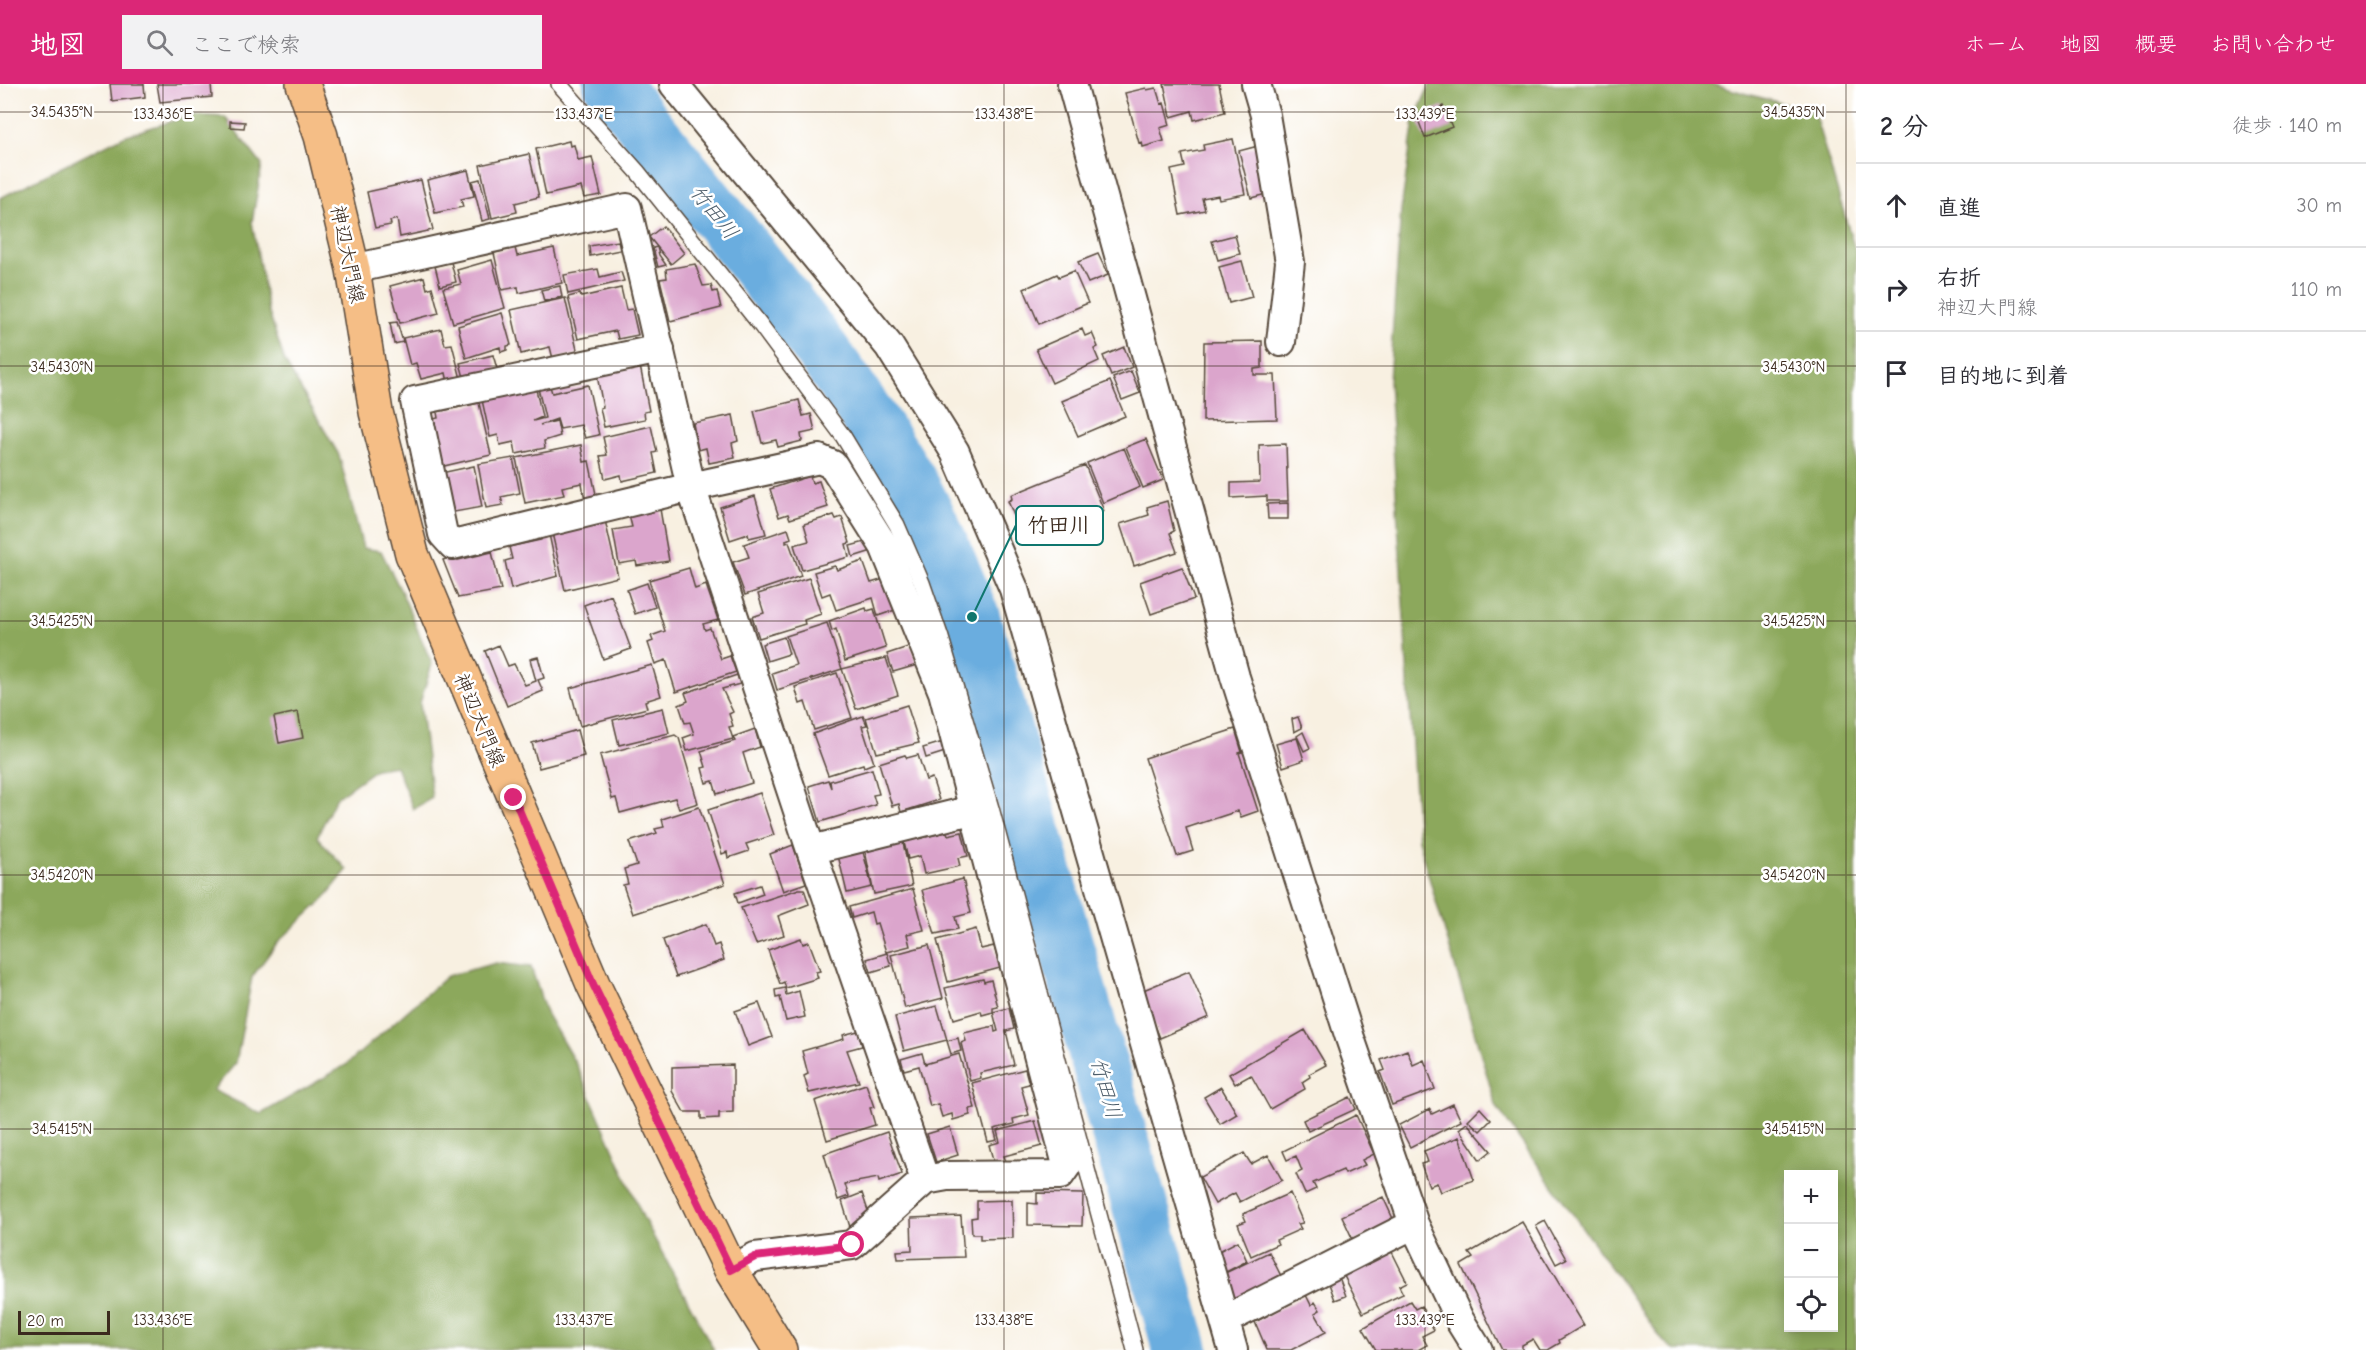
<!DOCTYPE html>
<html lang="ja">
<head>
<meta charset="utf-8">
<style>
  body { margin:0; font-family:"Comic Neue","Klee One",sans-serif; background:#f2f2f3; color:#2b2b33 }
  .controls { position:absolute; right:18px; bottom:18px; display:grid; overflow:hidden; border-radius:0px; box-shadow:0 3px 15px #0003 }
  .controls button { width:54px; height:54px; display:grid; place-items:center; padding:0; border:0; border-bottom:2px solid #e1e1e2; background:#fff; color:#2b2b33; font:30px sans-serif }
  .scale { position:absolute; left:18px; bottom:15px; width:92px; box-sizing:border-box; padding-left:6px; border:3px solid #3b2a1e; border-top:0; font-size:16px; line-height:21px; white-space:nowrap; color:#3b2a1e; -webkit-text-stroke:4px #fff; paint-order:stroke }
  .stop { position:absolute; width:18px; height:18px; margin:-14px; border:4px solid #db2777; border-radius:50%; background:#fff }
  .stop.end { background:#db2777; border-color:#fff; box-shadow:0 2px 6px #0008 }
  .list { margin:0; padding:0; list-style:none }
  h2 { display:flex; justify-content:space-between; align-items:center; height:78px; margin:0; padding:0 24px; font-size:26px }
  h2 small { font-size:20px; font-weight:400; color:#7c7c81 }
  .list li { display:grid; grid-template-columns:39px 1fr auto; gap:18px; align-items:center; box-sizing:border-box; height:84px; padding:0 24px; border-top:2px solid #e1e1e2 }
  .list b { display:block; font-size:22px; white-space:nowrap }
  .list p { margin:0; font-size:20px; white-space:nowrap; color:#7c7c81 }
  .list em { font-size:20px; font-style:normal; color:#7c7c81 }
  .icon { flex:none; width:33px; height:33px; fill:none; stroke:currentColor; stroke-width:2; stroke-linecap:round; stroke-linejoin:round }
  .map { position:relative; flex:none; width:1856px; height:1266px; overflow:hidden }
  header { display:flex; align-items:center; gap:36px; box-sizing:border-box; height:84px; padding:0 30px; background:#db2777; color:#fff }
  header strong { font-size:28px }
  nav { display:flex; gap:33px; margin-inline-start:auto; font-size:21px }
  .search { width:420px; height:54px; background:#f2f2f3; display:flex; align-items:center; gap:15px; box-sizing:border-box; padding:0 21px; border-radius:0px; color:#7c7c81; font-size:22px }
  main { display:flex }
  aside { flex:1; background:#fff }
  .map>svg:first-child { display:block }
  .forest { fill:#8ca85b; stroke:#64693c; stroke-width:1.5; fill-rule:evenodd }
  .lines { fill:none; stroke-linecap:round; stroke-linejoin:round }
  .river { stroke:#6aaddf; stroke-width:56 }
  .building { fill:#dba5cc }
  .lane-casing { stroke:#57483b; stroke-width:18 }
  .street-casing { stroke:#57483b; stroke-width:32 }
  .primary-casing { stroke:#57483b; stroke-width:36 }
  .lane { stroke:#fff; stroke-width:15 }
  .street { stroke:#fff; stroke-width:28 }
  .primary { stroke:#f5be86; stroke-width:33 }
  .route { stroke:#db2777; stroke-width:8 }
  .ticks { fill:none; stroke:#3b2a1e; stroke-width:1.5; stroke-opacity:0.45 }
  .labels { text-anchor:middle; stroke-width:5; stroke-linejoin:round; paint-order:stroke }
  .street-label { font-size:20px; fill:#3b2a1e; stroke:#fff }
  .water-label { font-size:21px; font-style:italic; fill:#4e5e6b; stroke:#fff }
  .ticks-label { font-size:15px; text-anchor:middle; fill:#3b2a1e; stroke:#fff; stroke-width:5; stroke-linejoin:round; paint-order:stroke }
  .leader { fill:none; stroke:#0f766e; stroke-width:2 }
  .callout-dot { fill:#0f766e; stroke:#fff; stroke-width:2 }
  .callout { fill:#fff; stroke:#0f766e; stroke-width:2 }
  .callout-label { font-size:21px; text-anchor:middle; font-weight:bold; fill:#3b2a1e }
</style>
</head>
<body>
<header>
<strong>地図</strong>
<div class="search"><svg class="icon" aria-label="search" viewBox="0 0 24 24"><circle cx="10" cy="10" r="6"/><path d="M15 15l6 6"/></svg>ここで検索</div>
<nav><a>ホーム</a><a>地図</a><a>概要</a><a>お問い合わせ</a></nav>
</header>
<main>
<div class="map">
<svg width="1856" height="1266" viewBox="0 0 1856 1266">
  <rect width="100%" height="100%" fill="#fff"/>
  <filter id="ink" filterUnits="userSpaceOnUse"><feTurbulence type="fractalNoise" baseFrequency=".0167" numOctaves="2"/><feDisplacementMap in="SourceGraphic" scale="12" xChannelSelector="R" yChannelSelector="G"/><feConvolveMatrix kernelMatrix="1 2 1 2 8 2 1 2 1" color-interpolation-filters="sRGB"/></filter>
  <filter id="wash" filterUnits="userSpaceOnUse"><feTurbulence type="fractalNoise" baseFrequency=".008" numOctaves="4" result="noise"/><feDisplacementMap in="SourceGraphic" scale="24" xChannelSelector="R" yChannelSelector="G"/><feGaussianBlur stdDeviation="1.35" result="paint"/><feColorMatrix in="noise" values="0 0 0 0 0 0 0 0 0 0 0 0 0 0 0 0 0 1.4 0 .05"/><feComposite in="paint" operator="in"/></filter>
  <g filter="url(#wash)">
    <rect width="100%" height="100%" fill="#f8f0e1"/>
    <path class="forest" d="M1430,0H1711L1814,28L1856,169V1266H1675L1663,1257L1496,1022L1418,756L1389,297L1401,126L1414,37ZM1788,1090H1834V1244H1788Z
      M191,31L225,33L262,81L252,138L268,226L285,278L339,371L363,464L381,467L402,509L432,580L420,619L432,714L413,725L396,682L376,685L336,714L317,753L347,786L324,815L277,859L252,893L236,979L213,1006L261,1030L346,981L447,892L496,879L531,883L546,929L577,982L643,1133L714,1266H0V114L124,52Z"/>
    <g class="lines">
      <path class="river" d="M611,0C710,124 815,245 899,381C929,429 950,481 972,533L1181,1266"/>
    </g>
    <g id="blocks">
      <path class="building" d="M110,0H144L145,13L112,17Z
        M157,0H211L212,13L160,18Z
        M1164,0H1219L1225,28L1194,36L1192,27L1171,33Z
        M1146,4L1147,6L1156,4L1161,20L1164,19L1170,41L1160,44L1164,57L1143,63L1142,58L1139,59L1125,9Z
        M1443,22L1452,43L1425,54L1417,33Z
        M230,37L245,38L244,44L230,43Z
        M1233,55L1245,110L1219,115L1218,111L1202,114L1205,126L1180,131L1171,86L1185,83L1182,70L1204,66L1203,61Z
        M569,57L570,62L574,61L578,76L592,73L601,111L584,114L581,103L546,111L536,65Z
        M1258,62L1270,109L1251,114L1239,67Z
        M529,70L539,113L515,119L517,128L492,134L480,81Z
        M468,86L474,112L461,115L463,123L435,129L427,96Z
        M480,95L490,135L482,137L472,97Z
        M421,96L433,146L400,153L397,135L390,137L391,141L375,144L367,108Z
        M663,142L684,169L671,180L649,153Z
        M1235,151L1240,170L1218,176L1212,157Z
        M618,157L620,166L590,172L589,162Z
        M657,163L659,171L666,181L658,183L653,164Z
        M515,164L517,172L554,164L562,199L519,209L518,203L502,206L494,169Z
        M1098,170L1108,191L1088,199L1078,178Z
        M492,176L505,224L453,239L443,204L461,200L457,186Z
        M1242,177L1252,213L1229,219L1219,183Z
        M451,178L456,198L440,202L435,182Z
        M695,180L703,202L711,201L713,208L717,207L721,224L670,237L660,195L667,194L666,185Z
        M598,185L600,193L621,188L624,197L568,210L564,191Z
        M1074,187L1088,219L1039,240L1024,205L1057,190L1059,193Z
        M424,193L427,205L432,203L439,229L400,239L390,202Z
        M560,202L562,213L544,217L541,206Z
        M621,204L626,226L632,225L638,251L618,255L616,247L578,255L568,213L580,210L581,213Z
        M565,214L578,270L553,275L550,263L521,270L511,226Z
        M502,229L511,261L507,262V266L501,268L500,263L466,274L458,242Z
        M397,238L403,258L394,260L390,239Z
        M441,245L445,261L452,260L461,295L448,298L446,289L421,295L416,279L410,281L403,254Z
        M1082,245L1085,252L1092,249L1098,263L1094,265L1099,277L1052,299L1036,265Z
        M1262,257V284L1254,285V291H1275L1277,335L1203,337L1204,258Z
        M1124,263L1132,283L1111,292L1103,272Z
        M493,271L498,288L465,297L460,279Z
        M640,282L649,327L644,328L645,335L604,343L600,324L603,323L597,291Z
        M1131,287L1140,309L1122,316L1113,294Z
        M1110,297L1125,332L1078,352L1062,317Z
        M588,301L599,351L585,354L581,341L560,345L557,335L540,341L557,337L560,352L544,357L545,364L516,370L514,358L500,361L498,351L490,353L482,316L536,305L542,333L533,337L545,334L538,304L550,302L552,309Z
        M799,316L803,332L811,330L815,347L801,350L802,357L778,363L776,356L762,359L754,327Z
        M479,319L491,371L444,382L429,336L438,334L437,328Z
        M733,331L738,357L732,359L735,374L709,379L706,364L698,366L693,339Z
        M651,342L657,368L653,369L657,389L622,397L621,391L605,395L600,372L607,371L603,353Z
        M1146,355L1163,396L1143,404L1126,363Z
        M1286,360L1288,417H1267V412L1231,414V399L1260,398L1259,361Z
        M581,361L584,378L589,377L597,415L585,417L582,399L562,403L564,411L525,419L516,374Z
        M1124,364L1140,403L1103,419L1087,379Z
        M513,374L520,409L501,413L503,421L486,424L478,380Z
        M1085,381L1104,427L1025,459L1008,417L1012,415L1011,411Z
        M474,382L482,423L449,429L441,389Z
        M810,392L812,399L819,397L828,423L790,435L788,430L779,433L770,405Z
        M755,412L766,450L749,454L748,450L730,456L720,423Z
        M1167,417L1174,447L1170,449L1177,468L1134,482L1120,440L1149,431L1147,423Z
        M1288,419V435H1268L1267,420Z
        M660,425L669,477L637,482L636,477L619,480L613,446L632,443L629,431Z
        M834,431L836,435L842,433L850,459L846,460L849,473L802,486L794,461L809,457L804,440Z
        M605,436L618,493L565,506L552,449Z
        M788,445L791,454L786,456V459L789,458L801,492L745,511L733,478L749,473L744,460Z
        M549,450L558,492L511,505L505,477L512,475L509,463L541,456V452Z
        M869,457L872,467L853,473L850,462Z
        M492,468L501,506L458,514L443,476L457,471L458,476Z
        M863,477L871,499L884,495L895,526L878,532L873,514L836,526L830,509L822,512L814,488L835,482L837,486Z
        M1182,483L1194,515L1151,530L1140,498Z
        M689,484L695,505L706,501L718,536L703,540L705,546L710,544L721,575L730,572L736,588L676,608L666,576L655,580L648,559L653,557L651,552L665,547L649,496Z
        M809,494L821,530L804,536L805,540L759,554L752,533L764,529L758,510Z
        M647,499L655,523L635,530L627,506Z
        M611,511L631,565L603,575L584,521Z
        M866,524L867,527L874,525L886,564L845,577L836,545L832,547L829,537Z
        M827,539L842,585L777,606L772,589L796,581L786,552Z
        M784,553L789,570L767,577L762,560Z
        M499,561L508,582L514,580L525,601L536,597L530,575L538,573L544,594L538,596L543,607L507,622L485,567Z
        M911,562L917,581L893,588L887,570Z
        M886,574L898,611L856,625L842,585Z
        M652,581L661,612L645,617L647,624L580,642L570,604Z
        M837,589L852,634L814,646L805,618L800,620L795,603Z
        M737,591L740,600L722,605L733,628L729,630L733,642L729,643L733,655L687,667L683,654L694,650L690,638L685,639L679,621L688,617L685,609Z
        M907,621L919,659L877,669L866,634Z
        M663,624L669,649L619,661L613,636Z
        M298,628L303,654L279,659L274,633Z
        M863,632L867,641L862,642L874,679L864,683L863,680L828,691L813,650Z
        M1298,633L1302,644L1294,648L1292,635Z
        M755,645L760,663L743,669L752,699L717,710L713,697L706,699L702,684L706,683L701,667L735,657L733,653Z
        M1235,645L1242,668L1239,669L1258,727L1241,733L1238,727L1186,744L1193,767L1177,772L1145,674Z
        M577,646L584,672L539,684L532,659Z
        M1303,648L1310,664L1304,667L1297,652Z
        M675,651L679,654L698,719L679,725L675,714L620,729L616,714L612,715L600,671Z
        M1297,654L1304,676L1283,683L1276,660Z
        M943,658L945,668L926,674L923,664Z
        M905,671L907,674L918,671L926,696L932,694L939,716L901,728L899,720L892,722L879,679Z
        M872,685L879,710L873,711L876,721L820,738L809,702L828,696L831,704L830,697Z
        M760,709L774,751L746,760L749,767L728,774L727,768L722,770L708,726Z
        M699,723L725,800L633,830L623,801L628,800L624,785L637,781L629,758L657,749L655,745L664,743L662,735Z
        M947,748L948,751L962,748L968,772L958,774L960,782L924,790L920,772L908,775L903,754L913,751L916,755Z
        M902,754L912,802L874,810L864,762Z
        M793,761L806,799L783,807L770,770Z
        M862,764L872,803L847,809L838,771Z
        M963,795L971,829L955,833L958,845L935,850L922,806Z
        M760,801L763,810L738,819L735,809Z
        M799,805H804L809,820L778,832L784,851L756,860L741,824Z
        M913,805L924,846L907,850L910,862L886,868L877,839L874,840L871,828L852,834L849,823Z
        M706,840L714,862L719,860L724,876L676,893L663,856Z
        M976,845L981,865L994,862L1000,884L948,898L937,856Z
        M801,854L803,860L809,858L820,887L816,888L818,894L786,904L784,898L780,900L768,866Z
        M929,861L943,914L905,924L891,871Z
        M887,869L891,882L871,888L867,875Z
        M1189,887L1209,933L1160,954L1141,907Z
        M983,895L984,898L991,896L998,923L993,924V928L1009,924L1014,945L1006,947L1014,981L980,989L981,994L970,997L961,959L966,957L964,949L994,942L995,948L998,947L993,928L982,931L981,927L954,935L945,904Z
        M785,904L786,911L799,907L805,933L786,937L780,913L776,914L775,906Z
        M759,919L772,953L748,962L735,927Z
        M937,922L947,956L904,967L895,933Z
        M1305,946L1326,981L1309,990L1310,993L1302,998L1305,1005L1270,1025L1251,991L1235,1000L1229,990Z
        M858,947L862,962L847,966L859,998L809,1009L804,992L808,990L802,967L844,955L843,951Z
        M958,954L961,967L951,970L947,957Z
        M1407,966L1413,981L1424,976L1435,1005L1392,1021L1380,988L1385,986L1381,976Z
        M922,969L925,980L959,970L975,1024L969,1025L970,1031L953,1036L952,1030L942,1033L938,1020L930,1022L919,982L904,986L901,975Z
        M733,981V1028L719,1029V1034L701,1035V1028H684L672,1007V983Z
        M1025,985L1029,1000L1021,1002L1029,1031L1013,1035L1014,1040L994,1045L997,1056L988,1058L972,999Z
        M866,1000L874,1023L870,1024L875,1041L827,1056L815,1017Z
        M1221,1003L1237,1030L1220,1040L1204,1013Z
        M1350,1013L1356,1025L1308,1047L1303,1036Z
        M1453,1020L1461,1037L1410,1063L1399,1041L1430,1025L1432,1030Z
        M1480,1024L1491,1036L1480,1047L1468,1036Z
        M1356,1031L1374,1070L1362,1076L1365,1081L1345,1090L1343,1086L1313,1099L1316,1105L1305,1110L1296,1090L1302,1087L1296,1072L1287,1076L1283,1067Z
        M1035,1037L1042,1062L1004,1072L1007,1080L995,1083L989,1061L1000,1058L997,1047Z
        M1467,1039L1491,1067L1480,1076L1459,1045Z
        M950,1043L958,1071L936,1078L927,1050Z
        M887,1048L902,1090L879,1098L878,1094L845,1100L849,1112L838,1116L824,1070Z
        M1459,1053L1474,1096L1441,1108L1437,1099L1429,1102L1421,1080L1428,1078L1424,1067Z
        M1244,1069L1251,1080L1268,1071L1282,1096L1240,1118L1235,1109L1215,1120L1200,1093Z
        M862,1109L869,1130L850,1143L842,1117Z
        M1037,1109L1083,1110L1082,1142L1028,1141V1119L1037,1120Z
        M1290,1109L1303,1139L1298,1140L1301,1145L1276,1156L1278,1160L1251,1172L1238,1140L1246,1137L1243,1130Z
        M1383,1113L1395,1139L1354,1158L1342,1132Z
        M1012,1116L1013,1154L980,1155V1150H972L971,1134L977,1133V1117Z
        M961,1132L964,1173L898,1175L897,1167L912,1166L911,1134Z
        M1545,1137L1566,1175L1556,1180L1536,1142Z
        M1522,1138L1584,1241L1559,1256L1560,1259L1548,1266H1540L1533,1255L1522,1261V1266H1502L1461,1181L1473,1174L1469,1169Z
        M1238,1157L1247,1177L1226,1188L1217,1168Z
        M1269,1168L1283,1196L1235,1219L1221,1191Z
        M1392,1168L1407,1198L1399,1202L1403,1210L1363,1229L1343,1190Z
        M1339,1193L1346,1212L1335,1216L1328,1197Z
        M1306,1211L1311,1221L1315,1218L1320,1226L1315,1229L1326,1248L1291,1266H1267L1255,1238Z
        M1410,1217L1415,1225L1421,1222L1434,1246L1422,1252L1427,1261L1418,1266H1376L1363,1244Z"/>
    </g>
  </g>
  <g filter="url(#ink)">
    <use href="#blocks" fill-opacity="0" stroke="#57483b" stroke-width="1.5"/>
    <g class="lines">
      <defs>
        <path id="lane" d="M559,0L637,87L759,239L843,352L897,441L922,499L941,554L991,724L1135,1266"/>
        <path id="street" d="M674,0L889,262L955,368L1014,505L1233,1266
          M1072,0L1235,593L1350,954L1414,1140L1460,1237L1478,1266
          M1256,0L1265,31L1290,178L1281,258
          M353,185L627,124L691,403L819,375L833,381L884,462L943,608L1067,1081L1060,1091L947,1092L925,1096L852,1161L755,1173L731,1186
          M660,265L415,317L443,450L453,461L691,403L811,766L925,1096
          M811,766L972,726
          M1225,1236L1414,1140"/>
        <path id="primary" d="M303,0L321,52L353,185L376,328L412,470L593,900L731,1186L780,1266"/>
      </defs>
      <use href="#lane" class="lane-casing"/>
      <use href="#street" class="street-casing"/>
      <use href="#primary" class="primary-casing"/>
      <use href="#lane" class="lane"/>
      <use href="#street" class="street"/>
      <use href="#primary" class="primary"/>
    </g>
  </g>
  <g class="lines" filter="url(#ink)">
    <path class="route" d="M514,714L593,900L731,1186L755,1173L852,1161"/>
  </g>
  <path class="ticks" d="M163,0V1266M584,0V1266M1004,0V1266M1425,0V1266M1846,0V1266M0,28H1856M0,282H1856M0,537H1856M0,791H1856M0,1045H1856"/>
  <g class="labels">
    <g class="street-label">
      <text transform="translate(348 170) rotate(78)" y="7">神辺大門線</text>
      <text transform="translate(480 636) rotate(67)" y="7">神辺大門線</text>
    </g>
    <g class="water-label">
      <text transform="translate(714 128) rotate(51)" y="7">竹田川</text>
      <text transform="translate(1106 1004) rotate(74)" y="7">竹田川</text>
    </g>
  </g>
  <g class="ticks-label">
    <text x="62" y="33">34.5435°N</text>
    <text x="1794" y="33">34.5435°N</text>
    <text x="163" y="35">133.436°E</text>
    <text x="584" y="35">133.437°E</text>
    <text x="1004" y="35">133.438°E</text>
    <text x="1425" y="35">133.439°E</text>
    <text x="62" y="288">34.5430°N</text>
    <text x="1794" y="288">34.5430°N</text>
    <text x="62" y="542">34.5425°N</text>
    <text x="1794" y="542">34.5425°N</text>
    <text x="62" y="796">34.5420°N</text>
    <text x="1794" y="796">34.5420°N</text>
    <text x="62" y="1050">34.5415°N</text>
    <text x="1794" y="1050">34.5415°N</text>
    <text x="163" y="1241">133.436°E</text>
    <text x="584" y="1241">133.437°E</text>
    <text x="1004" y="1241">133.438°E</text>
    <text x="1425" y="1241">133.439°E</text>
  </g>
  <path class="leader" d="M972 533L1016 441"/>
  <circle class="callout-dot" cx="972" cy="533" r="6"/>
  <rect class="callout" x="1016" y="422" width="87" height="39" rx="6"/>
  <g class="callout-label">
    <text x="1059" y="448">竹田川</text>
  </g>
</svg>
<div class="controls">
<button>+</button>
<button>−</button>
<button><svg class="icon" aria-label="locate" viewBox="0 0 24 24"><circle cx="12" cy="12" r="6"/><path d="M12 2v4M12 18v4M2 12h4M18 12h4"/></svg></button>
</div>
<div class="scale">20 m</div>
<div class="stop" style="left:852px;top:1161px"></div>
<div class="stop end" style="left:514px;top:714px"></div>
</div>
<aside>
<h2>2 分<small>徒歩 · 140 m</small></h2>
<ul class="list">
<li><svg class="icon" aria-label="ahead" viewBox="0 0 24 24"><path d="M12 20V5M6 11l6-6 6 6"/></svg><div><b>直進</b></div><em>30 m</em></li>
<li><svg class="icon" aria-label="right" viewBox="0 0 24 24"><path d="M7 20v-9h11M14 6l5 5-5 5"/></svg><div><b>右折</b><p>神辺大門線</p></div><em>110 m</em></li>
<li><svg class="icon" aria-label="arrive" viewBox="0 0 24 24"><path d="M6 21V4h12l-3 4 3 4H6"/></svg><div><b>目的地に到着</b></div></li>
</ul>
</aside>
</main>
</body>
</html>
